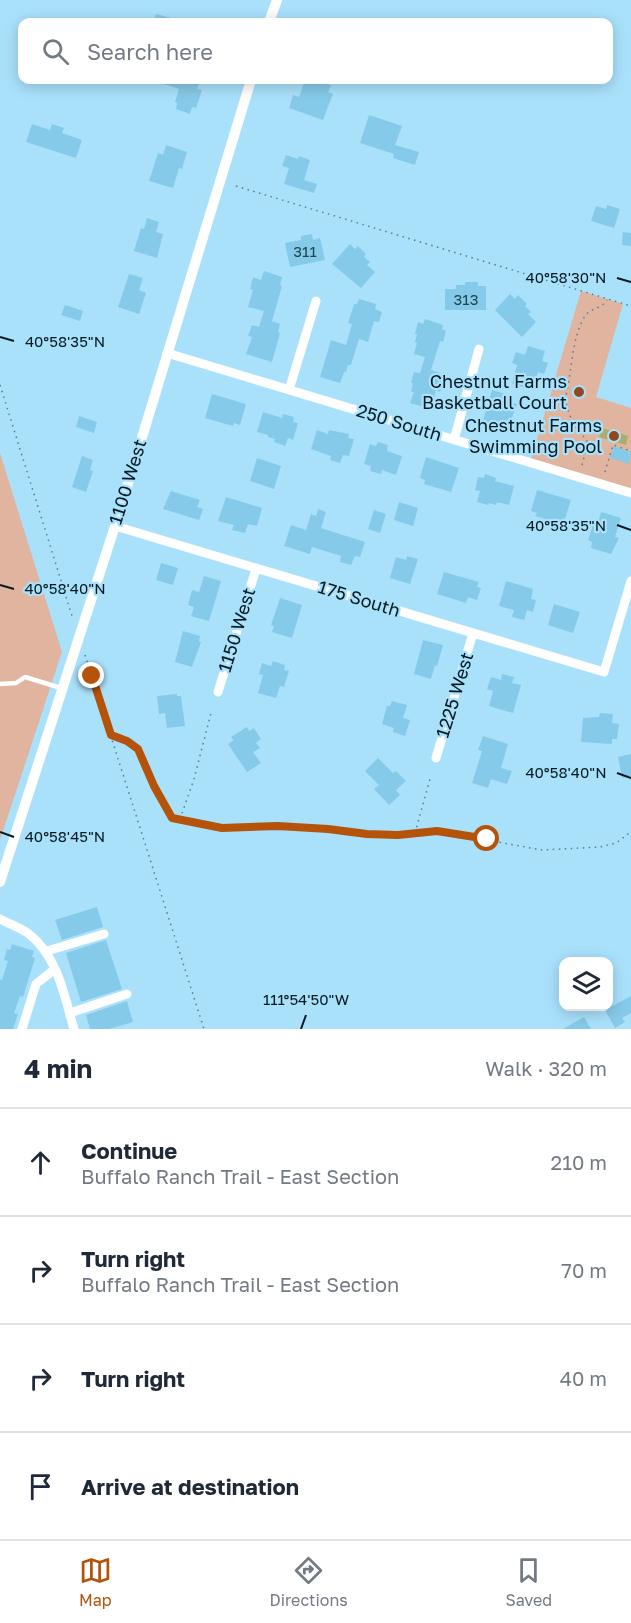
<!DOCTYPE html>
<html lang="en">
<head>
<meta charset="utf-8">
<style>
  body { margin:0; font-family:"Golos Text",sans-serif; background:#f2f2f3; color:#1f2937 }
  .controls { position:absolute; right:18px; bottom:18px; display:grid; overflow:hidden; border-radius:12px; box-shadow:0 3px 15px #0003 }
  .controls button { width:54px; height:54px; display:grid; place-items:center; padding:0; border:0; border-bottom:2px solid #e0e1e3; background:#fff; color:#1f2937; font:30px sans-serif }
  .stop { position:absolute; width:18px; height:18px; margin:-14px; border:4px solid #b45309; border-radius:50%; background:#fff }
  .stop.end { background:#b45309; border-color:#fff; box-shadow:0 2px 6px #0008 }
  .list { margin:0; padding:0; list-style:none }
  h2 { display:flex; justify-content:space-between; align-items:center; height:78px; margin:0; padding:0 24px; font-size:26px }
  h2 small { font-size:20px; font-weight:400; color:#747a83 }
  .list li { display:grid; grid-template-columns:39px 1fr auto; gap:18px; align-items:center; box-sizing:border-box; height:108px; padding:0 24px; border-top:2px solid #e0e1e3 }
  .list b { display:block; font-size:22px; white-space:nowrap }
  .list p { margin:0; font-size:20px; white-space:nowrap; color:#747a83 }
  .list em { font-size:20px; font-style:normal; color:#747a83 }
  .icon { flex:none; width:33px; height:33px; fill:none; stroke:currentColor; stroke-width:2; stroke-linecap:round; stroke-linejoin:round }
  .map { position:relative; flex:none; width:631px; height:1029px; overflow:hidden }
  .search { position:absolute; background:#fff; box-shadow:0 3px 15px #0003; left:18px; right:18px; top:18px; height:66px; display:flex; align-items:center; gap:15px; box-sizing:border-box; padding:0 21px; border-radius:12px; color:#747a83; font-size:22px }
  .sheet { height:510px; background:#fff }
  nav { display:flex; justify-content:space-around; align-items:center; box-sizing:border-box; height:84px; border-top:2px solid #e0e1e3; background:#fff; font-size:16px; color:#747a83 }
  nav a { display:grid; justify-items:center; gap:3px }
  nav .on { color:#b45309 }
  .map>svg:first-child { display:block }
  .green { fill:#e0b49e }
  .water { fill:#abac6f }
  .building { fill:#86cae9 }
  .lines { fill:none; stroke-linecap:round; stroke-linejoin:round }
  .path { stroke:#587f90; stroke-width:1.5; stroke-dasharray:1.5 4.5; stroke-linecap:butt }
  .service { stroke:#fff; stroke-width:4.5 }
  .minor { stroke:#fff; stroke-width:9 }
  .tertiary { stroke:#fff; stroke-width:10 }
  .route { stroke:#b45309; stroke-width:8 }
  .ticks { fill:none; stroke:#041a23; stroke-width:2 }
  .poi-dot { fill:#8e4920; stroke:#a9e1fb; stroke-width:2 }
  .labels { text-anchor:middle; stroke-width:4.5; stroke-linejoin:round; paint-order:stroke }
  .number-label { font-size:15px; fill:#244654 }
  .poi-label { font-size:18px; fill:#041a23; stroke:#a9e1fb; text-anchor:end }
  .street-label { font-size:18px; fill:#041a23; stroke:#a9e1fb }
  .ticks-label { font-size:15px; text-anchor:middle; fill:#041a23; stroke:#a9e1fb; stroke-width:4.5; stroke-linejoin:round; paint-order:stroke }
</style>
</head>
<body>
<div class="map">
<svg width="631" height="1029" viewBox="0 0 631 1029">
  <rect width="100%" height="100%" fill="#a9e1fb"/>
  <path class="green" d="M581,291L623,304L596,397L631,408V493L530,463Z
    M0,453L62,652L0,840Z"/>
  <path class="water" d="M602,428L628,436L626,445L599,437Z"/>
  <path class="building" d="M156,14L179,20L178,22H153Z
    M155,80L200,81L197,89L202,90L196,108L192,107L190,114L176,109L177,103L175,102L179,89L155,81Z
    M310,80L331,85L328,92L333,94L323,120L289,108L293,95L299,97L304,83L308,84Z
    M369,115L402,126L395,145L419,152L415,165L393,158L394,154L360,143Z
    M32,124L50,130L52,124L64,128L62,133L82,140L76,158L26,142Z
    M166,145L187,152L182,169L179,168L173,188L149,181L158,153L163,155Z
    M286,155L298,159L299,156L310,160L304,180L317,184L314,193L284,184L289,168L282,166Z
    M607,205L620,209L614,228L591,221L596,206L606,209Z
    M147,218L159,222L156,232L163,234L157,258L134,251L141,228L144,229Z
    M623,232L631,233V246L622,245Z
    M312,234L313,240L320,238L325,260L290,267L285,243L301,240V236Z
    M350,244L355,249L358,246L366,254L364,257L370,262L367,265L375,272L361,288L332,264Z
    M264,271L282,277L280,285L282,286L272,321L280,324L278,332L280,333L272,362L246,354L252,337L248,336L252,325L259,327L264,311L248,307L253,290L250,289L253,277L261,280Z
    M129,274L143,278L139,290L146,293L139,314L118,307Z
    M465,282H478V286H486V310H445V289H456V285H465Z
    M510,294L515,299L518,295L527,304L525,306L531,312L528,314L536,322L522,337L495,310Z
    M359,299L376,304L375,309L382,312L379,322L374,321L368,342L359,339L351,365H348L346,372H344L340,383L320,377L331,340L346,345L352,324L348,323L354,304H357Z
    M65,305L83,311L80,321L61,315Z
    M425,319L443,325L442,329L446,331L443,342L440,341L431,370L440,373L438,379L444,380L440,392L436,390L431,409L410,403L414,392H411L413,383H411L414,372L420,373L425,357L414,354L417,343L415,342L417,334H415L418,322L423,324Z
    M528,346L545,351L542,361L548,363L544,374L538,372L533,390L512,384L517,365L512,363L516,352L525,355Z
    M492,390L513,396L511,402L517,404L507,431L482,424Z
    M212,394L246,404L240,425L234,423L233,426L205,418Z
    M263,412L282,418L283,414L294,417L293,422L298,423L293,440L288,438L285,446L274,442L275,439L268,437V435L257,432Z
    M79,416L97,422L94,433L76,427Z
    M317,430L328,434L329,430L349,434L348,438L354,439L349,456L343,455L340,463L330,460L331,456L311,449Z
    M378,442L388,445L387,451L402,456L396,475L382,470L381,474L370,471L371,466L364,464L370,444L376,446Z
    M614,446L631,452L629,464L610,458Z
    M82,456L93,460L90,470L93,471L86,492L72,487Z
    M426,457L459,468L451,492L424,484L425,480L420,478Z
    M257,458L281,466L274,489L250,481Z
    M485,474L496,478L495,481L514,486L509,505L497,502L496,505L489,503L488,505L477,502L480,491L475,490L478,477L484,478Z
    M537,490L571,500L563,524L535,516L537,513L531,511Z
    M171,491L200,500L197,507L203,509L199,520L163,509Z
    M226,497L262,508L257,526L248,524L245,533L232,530L234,525L218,521Z
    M399,502L418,508L413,526L394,520Z
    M318,509L326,512L321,528L365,542L360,557L355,556L351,565L340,562L341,556L312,547L310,554L284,546L291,525L306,530L311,514L316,516Z
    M374,510L386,514L380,533L368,529Z
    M601,512L621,518L615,537L619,538L611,554L591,548L592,542L588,540L594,522L598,523Z
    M407,556L418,559L410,584L390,578L396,557L406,560Z
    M161,563L178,568L173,585L156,580Z
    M444,572L479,582L477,587L481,588L477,600L468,597L466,603L437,594Z
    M204,576L221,581L209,621L191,616L194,607L188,605L192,590L199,592Z
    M506,581L533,589L531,599L536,600L533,612L527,610L524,620L512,617L514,610L499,606Z
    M280,598L302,605L292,638L272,632L274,626L271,625Z
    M554,604L580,612L573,633L548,625Z
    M183,631L200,636L199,641L201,642L192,667L175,662Z
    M423,640L443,645L437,666L435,665L431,679L414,674Z
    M273,661L285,665L284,670L289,671L284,687L280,686L276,698L258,693L263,675L259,674L262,663L271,666Z
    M502,674L514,677L512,683L521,685L513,713L489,706L493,691L487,689L491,677L501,680Z
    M177,694V696H181L185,726L167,728L165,713L159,714L157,696Z
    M392,701L407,705L403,718L410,720L405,736L393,732L394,728L382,724L387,706H390Z
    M600,713L613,714L612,723L619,724L617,739H612V744L581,742L583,718L599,717Z
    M247,727L249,731L254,728L261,739L256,743L260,748L253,752L261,763L247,772L228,744L234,740L231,737Z
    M483,736L508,744L501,768L512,771L507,784L491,779L488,788L472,783L482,751L478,750Z
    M631,754V776L622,778L618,757Z
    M378,758L393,773L396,771L406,781L396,790L400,795L389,805L374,789L379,785L365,771Z
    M97,907L103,927L62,940L55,920Z
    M106,940L122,989L81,1002L66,953Z
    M12,944L34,951L32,957L35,958L23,997L20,996L14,1013L18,1014L13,1029H0V979L2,980L8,961L4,960L7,949L10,950Z
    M631,996V1013L622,1018L625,1022L615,1028L605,1010Z
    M127,1001L133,1022L109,1029H90L86,1015Z
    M584,1017L591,1029H563Z"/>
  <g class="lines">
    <path class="path" d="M236,186L631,306
      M0,385L73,619
      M582,465L588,443C585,437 582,436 579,431C572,423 567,409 565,399C572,375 571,338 585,316C590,308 600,310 607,300
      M605,472L613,445L631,451
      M85,655L204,1029
      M111,735L127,741L138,749L154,786L172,818L222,828L278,826L328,829L367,835H398L437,831L542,850L600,847L616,843L631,832
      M180,819L194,779L211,713
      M415,833L430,779"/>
    <path class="service" d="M0,684L16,683L25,677L61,688"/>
    <path class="minor" d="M167,353L631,493
      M289,390L316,301
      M454,440L479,349
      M115,526L604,672L631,581
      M218,692L256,569
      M436,758L473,633
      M0,919C9,924 21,928 29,934C58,957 64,995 74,1029
      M47,951L104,934
      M70,1013L127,994
      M22,1029L36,984L55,969"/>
    <path class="tertiary" d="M269,22L277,0
      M0,882L115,526L251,80"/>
  </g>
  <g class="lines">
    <path class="route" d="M92,676L111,735L127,741L138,749L154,786L172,818L222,828L278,826L328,829L367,834L398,835L437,831L487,839"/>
  </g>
  <path class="ticks" d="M617,278L631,282M0,337L14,341M617,525L631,530M0,585L14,589M617,773L631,778M0,832L14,837M301,1029L306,1015"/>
  <g class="poi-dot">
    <circle cx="579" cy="392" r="6"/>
    <circle cx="614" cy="436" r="6"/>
  </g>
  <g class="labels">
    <g class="number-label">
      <text x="305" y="257">311</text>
      <text x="466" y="305">313</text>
    </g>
    <g class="poi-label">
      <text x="567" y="388">Chestnut Farms<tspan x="567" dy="21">Basketball Court</tspan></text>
      <text x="602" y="432">Chestnut Farms<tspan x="602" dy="21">Swimming Pool</tspan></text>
    </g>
    <g class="street-label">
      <text transform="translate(399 423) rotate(17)" y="6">250 South</text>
      <text transform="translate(128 482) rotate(-73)" y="6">1100 West</text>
      <text transform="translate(359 599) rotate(17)" y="6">175 South</text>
      <text transform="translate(237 630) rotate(-73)" y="6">1150 West</text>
      <text transform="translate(455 695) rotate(-73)" y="6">1225 West</text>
    </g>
  </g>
  <g class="ticks-label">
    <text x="566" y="283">40°58'30"N</text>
    <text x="65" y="347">40°58'35"N</text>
    <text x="566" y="531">40°58'35"N</text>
    <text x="65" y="594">40°58'40"N</text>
    <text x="566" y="778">40°58'40"N</text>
    <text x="65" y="842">40°58'45"N</text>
    <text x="306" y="1005">111°54'50"W</text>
  </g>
</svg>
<div class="controls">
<button><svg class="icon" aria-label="layers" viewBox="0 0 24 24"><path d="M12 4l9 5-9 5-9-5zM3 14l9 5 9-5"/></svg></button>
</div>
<div class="stop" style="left:487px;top:839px"></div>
<div class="stop end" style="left:92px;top:676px"></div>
<div class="search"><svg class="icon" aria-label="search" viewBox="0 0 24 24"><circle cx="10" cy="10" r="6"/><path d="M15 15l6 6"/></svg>Search here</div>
</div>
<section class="sheet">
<h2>4 min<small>Walk · 320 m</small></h2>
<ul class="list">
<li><svg class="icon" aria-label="ahead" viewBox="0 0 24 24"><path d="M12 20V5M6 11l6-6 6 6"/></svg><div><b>Continue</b><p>Buffalo Ranch Trail - East Section</p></div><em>210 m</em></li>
<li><svg class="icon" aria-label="right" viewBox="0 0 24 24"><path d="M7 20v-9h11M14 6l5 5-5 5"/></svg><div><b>Turn right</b><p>Buffalo Ranch Trail - East Section</p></div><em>70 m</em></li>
<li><svg class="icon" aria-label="right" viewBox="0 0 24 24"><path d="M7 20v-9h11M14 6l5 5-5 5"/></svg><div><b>Turn right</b></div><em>40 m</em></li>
<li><svg class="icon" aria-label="arrive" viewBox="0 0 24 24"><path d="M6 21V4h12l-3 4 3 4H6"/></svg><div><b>Arrive at destination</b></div></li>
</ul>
</section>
<nav>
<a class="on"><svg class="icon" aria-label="map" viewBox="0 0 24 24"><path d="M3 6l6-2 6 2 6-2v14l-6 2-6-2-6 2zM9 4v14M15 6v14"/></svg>Map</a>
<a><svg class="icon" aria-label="directions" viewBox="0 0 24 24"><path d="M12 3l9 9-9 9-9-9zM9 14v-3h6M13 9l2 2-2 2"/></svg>Directions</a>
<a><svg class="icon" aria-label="saved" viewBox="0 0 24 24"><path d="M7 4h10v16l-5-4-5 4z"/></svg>Saved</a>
</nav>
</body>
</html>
